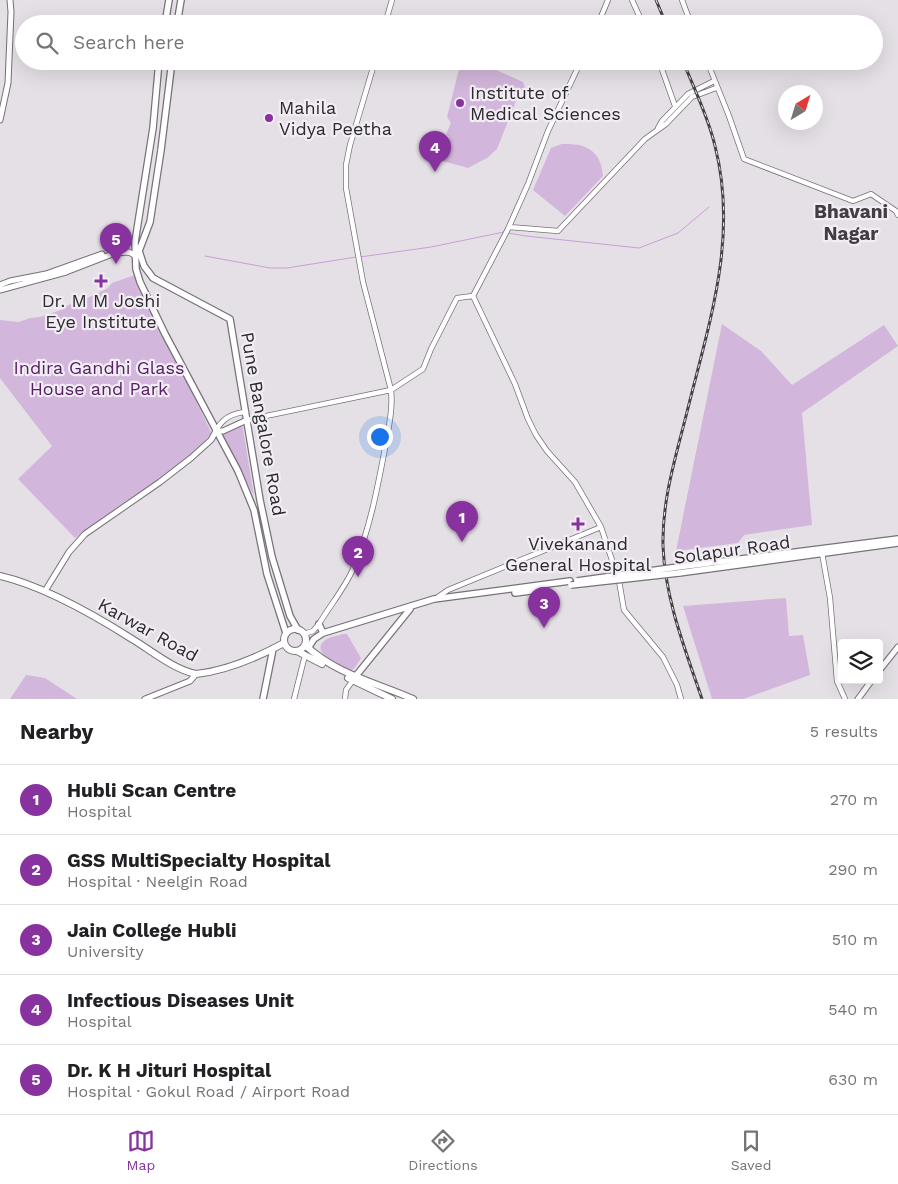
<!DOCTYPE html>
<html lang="en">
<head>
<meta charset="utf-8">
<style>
  body { margin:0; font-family:"Work Sans",sans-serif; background:#f2f2f2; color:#202124 }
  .controls { position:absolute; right:15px; bottom:15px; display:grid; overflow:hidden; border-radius:5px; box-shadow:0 5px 20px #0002 }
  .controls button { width:45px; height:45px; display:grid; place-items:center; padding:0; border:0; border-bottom:1px solid #e0e0e0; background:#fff; color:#202124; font:25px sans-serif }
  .compass { position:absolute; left:778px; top:85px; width:45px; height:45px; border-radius:50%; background:#fff; box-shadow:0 5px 20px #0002; rotate:38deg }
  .you { position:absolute; left:379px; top:436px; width:18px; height:18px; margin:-12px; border:4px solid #fff; border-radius:50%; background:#1a73e8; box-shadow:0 0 0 8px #1a73e833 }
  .badge { display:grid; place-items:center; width:32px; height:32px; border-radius:50%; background:#88329f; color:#fff; font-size:16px; font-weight:700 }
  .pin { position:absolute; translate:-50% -41px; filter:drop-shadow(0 1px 2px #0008) }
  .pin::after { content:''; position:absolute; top:26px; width:18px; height:15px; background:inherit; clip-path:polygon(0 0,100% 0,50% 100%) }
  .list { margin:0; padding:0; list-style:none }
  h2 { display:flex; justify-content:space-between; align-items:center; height:65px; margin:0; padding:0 20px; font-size:21px }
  h2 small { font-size:16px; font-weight:400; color:#757577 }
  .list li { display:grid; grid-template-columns:32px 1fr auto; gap:15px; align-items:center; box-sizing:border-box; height:70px; padding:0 20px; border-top:1px solid #e0e0e0 }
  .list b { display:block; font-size:19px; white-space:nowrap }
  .list p { margin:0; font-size:16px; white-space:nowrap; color:#757577 }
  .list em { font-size:16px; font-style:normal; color:#757577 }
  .icon { flex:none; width:28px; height:28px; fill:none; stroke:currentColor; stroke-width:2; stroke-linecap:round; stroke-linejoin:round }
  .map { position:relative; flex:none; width:898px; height:699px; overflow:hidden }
  .search { position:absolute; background:#fff; box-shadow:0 5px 20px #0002; left:15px; right:15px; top:15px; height:55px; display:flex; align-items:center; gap:12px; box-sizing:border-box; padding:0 18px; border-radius:28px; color:#757577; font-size:19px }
  .sheet { height:415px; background:#fff }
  nav { display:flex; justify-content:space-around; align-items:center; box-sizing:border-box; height:70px; border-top:1px solid #e0e0e0; background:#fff; font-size:14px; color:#757577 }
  nav a { display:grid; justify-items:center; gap:2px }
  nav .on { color:#88329f }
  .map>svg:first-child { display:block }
  .green { fill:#d2b6db }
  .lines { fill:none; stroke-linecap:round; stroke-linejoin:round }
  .stream { stroke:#ca9ed7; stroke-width:1 }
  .tertiary-casing { stroke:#767278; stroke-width:6 }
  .secondary-casing { stroke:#767278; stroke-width:7 }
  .primary-casing { stroke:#767278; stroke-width:8 }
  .trunk-casing { stroke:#767278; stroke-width:8 }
  .tertiary { stroke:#fff; stroke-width:4.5 }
  .secondary { stroke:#fff; stroke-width:5 }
  .primary { stroke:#fff; stroke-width:5.5 }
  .trunk { stroke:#fff; stroke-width:6 }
  .rail-casing { stroke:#464346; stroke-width:3 }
  .rail { stroke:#f2edf4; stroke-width:1; stroke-dasharray:4; stroke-linecap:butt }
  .primary-bridge-casing { stroke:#767278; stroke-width:8; stroke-linecap:butt }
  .primary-bridge { stroke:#fff; stroke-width:5.5 }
  .poi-dot { fill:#88329f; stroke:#f2edf4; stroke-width:2 }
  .labels { text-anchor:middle; stroke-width:4.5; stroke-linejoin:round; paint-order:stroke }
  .poi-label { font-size:18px; fill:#2c2a2c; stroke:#f2edf4; text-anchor:start }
  .park-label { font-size:18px; fill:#562064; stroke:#f2edf4 }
  .street-label { font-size:18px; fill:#2c2a2c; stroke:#f2edf4 }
  .neighbourhood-label { font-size:19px; font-weight:bold; fill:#413d42; stroke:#f2edf4 }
</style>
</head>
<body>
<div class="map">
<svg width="898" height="699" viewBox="0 0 898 699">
  <rect width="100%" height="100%" fill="#e5e0e6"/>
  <path class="green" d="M492,68L523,82L525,87L516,101L497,149L487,158L468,168L439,160L449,137L446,134L451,123L447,117L459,69Z
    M562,144C586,143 601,150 603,176L565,216L533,190L551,148Z
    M135,275L212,434L179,465L75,538L18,479L52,446L0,378V320L19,322L30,318L40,317L64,309L68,305L79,302L108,288L112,283Z
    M722,324L761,351L792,385L884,325L898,346L802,413L812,525L744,535L738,543L676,551Z
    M242,423L254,496L222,434Z
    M786,598L789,636L803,635L810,675L743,699H712L683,606Z
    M343,634H347L361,658L356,666L350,673C341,667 310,653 324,641C328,637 337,636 343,634Z
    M26,675L45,678L77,699H10Z"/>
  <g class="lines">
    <path class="stream" d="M508,233L526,236L639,248L678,233L709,207
      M205,256L270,268H287L356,257
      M360,257L431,247L504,232"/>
    <defs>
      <path id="tertiary" d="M632,0L643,24
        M682,0L691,24
        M385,24L392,0
        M598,24L608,0
        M659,61L675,106
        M707,61L729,116L744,159L853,201L871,194L896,211L898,215
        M658,128L662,121L688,94L714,81
        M509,227L558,231L645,139L666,124L692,97L716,88
        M473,296L515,384L528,419L536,435L547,451L575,482L601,527L619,581L624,610L663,657L677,685L681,699
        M473,296L508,229L528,184L548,131L581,61
        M247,420L391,390L423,369L431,349L457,298L473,296
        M216,431C222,418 232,413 246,412
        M822,553L830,598L837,681L845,699
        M435,599L448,590L601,527
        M304,634L313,631L319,624C329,607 346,586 353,569C370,530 378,485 386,443C389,425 393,408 391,390L363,282L346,188V165L350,145L375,61
        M294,699L305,655
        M345,699L346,690L353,680"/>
      <path id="secondary" d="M0,120L8,83L11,12L10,0
        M0,285L10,281L46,274L102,254
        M0,290L66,272L115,253L129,252L136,256
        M45,591L69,552L85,534L160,482L191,458L211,440L216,431H223L247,420
        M879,671L898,647
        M145,699L190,681L196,674
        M858,699L872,680"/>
      <path id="primary" d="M165,24L169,0
        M177,24L181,0
        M159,61L153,128L135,242L136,269L140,282L165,334L238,471L254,510L267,574L286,633
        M172,61L161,150L150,222L139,251L144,266L153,278L230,319L260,500L272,557L290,616L298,630
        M678,567L898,539
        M679,573L898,543
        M515,593L538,590
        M319,624L323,633
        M308,648L314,639L323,633L434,599L570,581
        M355,677L410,609
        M263,699L273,649"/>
      <path id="trunk" d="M0,576C44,586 94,615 132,639C152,651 173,669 196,674C226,671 258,657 284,643
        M284 640a11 11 0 1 1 22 0a11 11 0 1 1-22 0Z
        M305,645C337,675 375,682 413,699
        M297,651L322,664
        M348,678L392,699"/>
    </defs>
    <use href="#tertiary" class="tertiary-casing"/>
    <use href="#secondary" class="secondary-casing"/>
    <use href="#primary" class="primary-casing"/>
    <use href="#trunk" class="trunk-casing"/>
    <use href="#tertiary" class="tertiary"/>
    <use href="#secondary" class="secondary"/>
    <use href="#primary" class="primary"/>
    <use href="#trunk" class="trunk"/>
    <defs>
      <path id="rail" d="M656,0L666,24
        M683,61C694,89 708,116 715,146C739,239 708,326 686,416C675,459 662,501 663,546C665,599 685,649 702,699"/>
    </defs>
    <use href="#rail" class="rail-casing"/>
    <use href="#rail" class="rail"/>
    <defs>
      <path id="primary-bridge" d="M577,581L678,567
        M571,585L679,573"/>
    </defs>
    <use href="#primary-bridge" class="primary-bridge-casing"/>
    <use href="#primary-bridge" class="primary-bridge"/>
  </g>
  <g class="poi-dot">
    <circle cx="460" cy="103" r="5"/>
    <circle cx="269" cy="118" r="5"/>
    <path d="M98.5 273.5h5v5h5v5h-5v5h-5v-5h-5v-5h5z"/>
    <path d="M575.5 516.5h5v5h5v5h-5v5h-5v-5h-5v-5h5z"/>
  </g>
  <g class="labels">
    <g class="poi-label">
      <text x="470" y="99">Institute of<tspan x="470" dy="21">Medical Sciences</tspan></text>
      <text x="279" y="114">Mahila<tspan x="279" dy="21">Vidya Peetha</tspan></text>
      <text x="101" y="307" text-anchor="middle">Dr. M M Joshi<tspan x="101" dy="21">Eye Institute</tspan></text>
      <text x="578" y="550" text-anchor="middle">Vivekanand<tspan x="578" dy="21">General Hospital</tspan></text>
    </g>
    <g class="park-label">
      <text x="99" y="374">Indira Gandhi Glass<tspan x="99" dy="21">House and Park</tspan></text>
    </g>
    <g class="street-label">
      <text transform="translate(263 424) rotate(80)" y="6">Pune Bangalore Road</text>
      <text transform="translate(732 550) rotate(-8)" y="6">Solapur Road</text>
      <text transform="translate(148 630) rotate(29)" y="6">Karwar Road</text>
    </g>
    <g class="neighbourhood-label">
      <text x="851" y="218">Bhavani<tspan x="851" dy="22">Nagar</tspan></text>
    </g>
  </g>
</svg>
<div class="controls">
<button><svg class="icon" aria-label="layers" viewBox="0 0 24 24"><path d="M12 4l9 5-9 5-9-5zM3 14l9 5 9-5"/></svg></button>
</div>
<svg class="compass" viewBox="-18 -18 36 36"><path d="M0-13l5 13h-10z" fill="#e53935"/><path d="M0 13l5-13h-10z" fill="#757577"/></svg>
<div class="you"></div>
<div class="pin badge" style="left:462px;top:542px">1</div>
<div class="pin badge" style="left:358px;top:577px">2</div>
<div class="pin badge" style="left:544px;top:628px">3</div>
<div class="pin badge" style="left:435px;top:172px">4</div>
<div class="pin badge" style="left:116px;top:264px">5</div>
<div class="search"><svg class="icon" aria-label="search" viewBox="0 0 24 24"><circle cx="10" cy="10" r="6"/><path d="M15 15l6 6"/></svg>Search here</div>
</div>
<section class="sheet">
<h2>Nearby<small>5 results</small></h2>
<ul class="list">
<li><span class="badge">1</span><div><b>Hubli Scan Centre</b><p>Hospital</p></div><em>270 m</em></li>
<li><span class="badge">2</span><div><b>GSS MultiSpecialty Hospital</b><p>Hospital · Neelgin Road</p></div><em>290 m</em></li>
<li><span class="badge">3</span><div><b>Jain College Hubli</b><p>University</p></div><em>510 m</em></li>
<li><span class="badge">4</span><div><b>Infectious Diseases Unit</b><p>Hospital</p></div><em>540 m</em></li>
<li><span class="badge">5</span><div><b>Dr. K H Jituri Hospital</b><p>Hospital · Gokul Road / Airport Road</p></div><em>630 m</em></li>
</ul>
</section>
<nav>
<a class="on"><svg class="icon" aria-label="map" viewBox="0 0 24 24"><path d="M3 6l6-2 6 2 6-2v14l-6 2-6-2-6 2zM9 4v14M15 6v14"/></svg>Map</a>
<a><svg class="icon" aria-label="directions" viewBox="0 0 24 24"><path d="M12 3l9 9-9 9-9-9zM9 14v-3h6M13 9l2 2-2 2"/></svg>Directions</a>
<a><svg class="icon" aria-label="saved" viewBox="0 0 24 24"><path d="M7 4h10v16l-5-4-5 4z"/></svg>Saved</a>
</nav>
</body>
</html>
